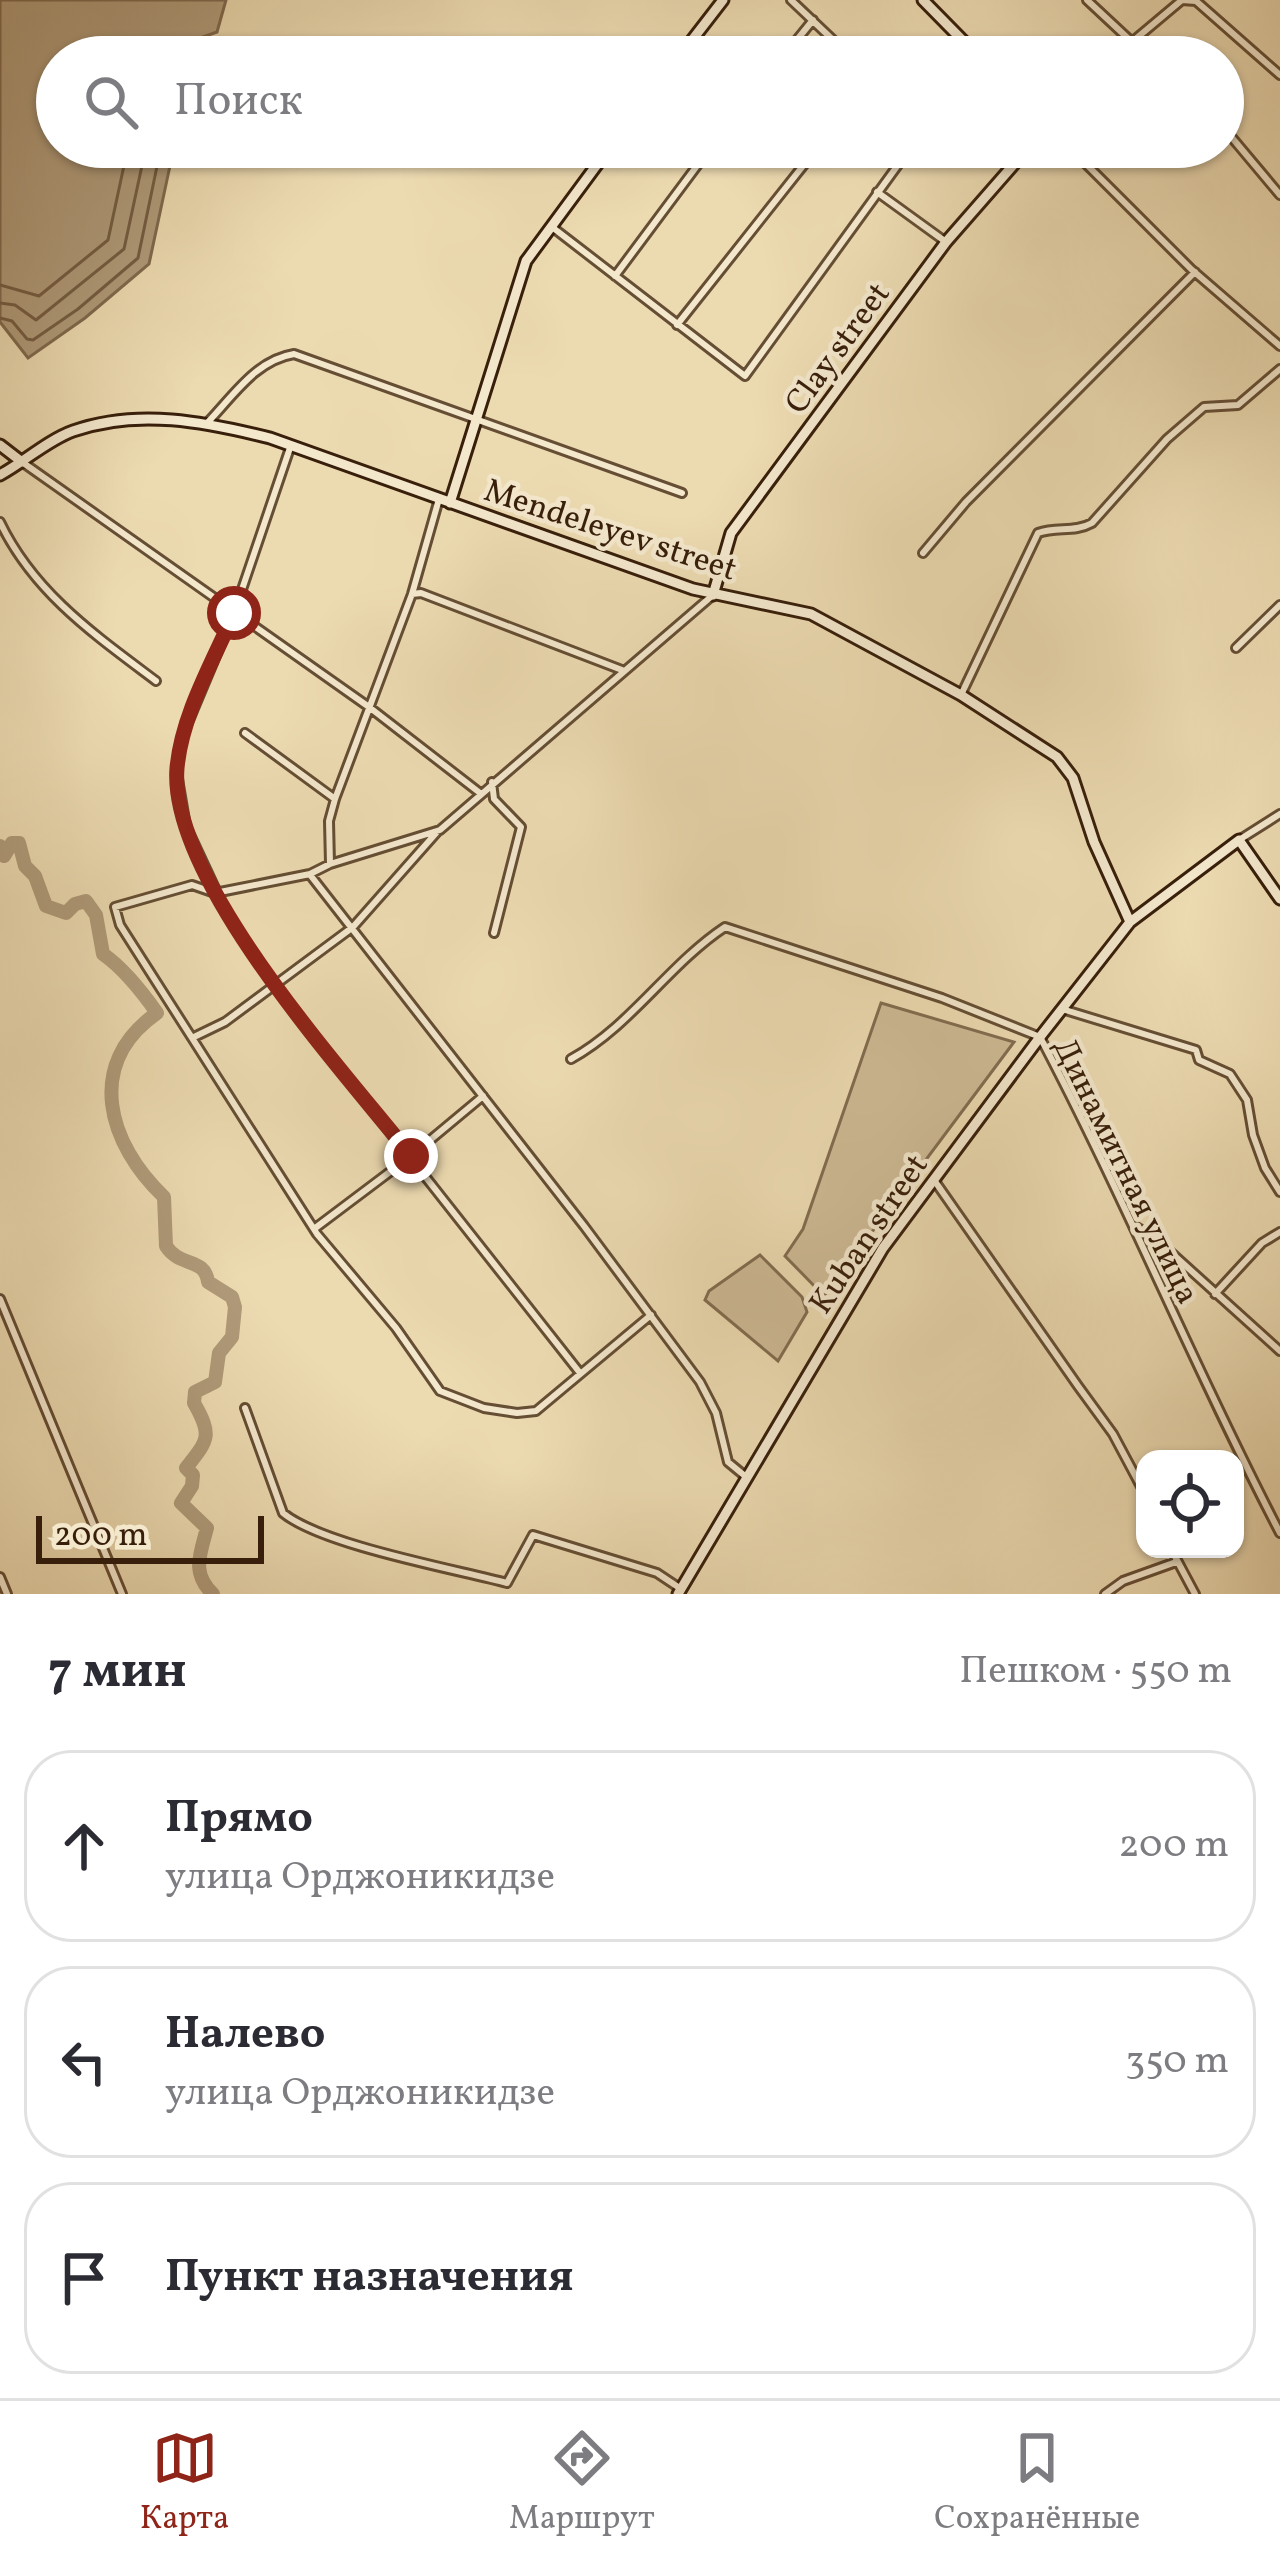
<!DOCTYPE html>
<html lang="ru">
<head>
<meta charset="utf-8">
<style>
  body { margin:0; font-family:Vollkorn,serif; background:#f7f7f7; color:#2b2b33 }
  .controls { position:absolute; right:36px; bottom:36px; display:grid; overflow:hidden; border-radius:24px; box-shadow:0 3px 9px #0004 }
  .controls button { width:108px; height:108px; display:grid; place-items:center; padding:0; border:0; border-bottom:3px solid #e1e1e2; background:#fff; color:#2b2b33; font:60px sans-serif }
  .scale { position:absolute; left:36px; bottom:30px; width:228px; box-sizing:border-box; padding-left:12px; border:6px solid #381f0b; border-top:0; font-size:33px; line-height:42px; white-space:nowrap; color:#381f0b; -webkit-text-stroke:9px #f3e7cc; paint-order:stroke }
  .stop { position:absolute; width:36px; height:36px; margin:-27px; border:9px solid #8f2418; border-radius:50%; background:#fff }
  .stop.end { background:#8f2418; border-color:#fff; box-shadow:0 3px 12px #0008 }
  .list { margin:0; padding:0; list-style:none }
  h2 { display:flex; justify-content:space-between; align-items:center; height:156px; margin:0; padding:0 48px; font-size:51px }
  h2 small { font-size:39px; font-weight:400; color:#7c7c81 }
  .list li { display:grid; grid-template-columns:78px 1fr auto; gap:36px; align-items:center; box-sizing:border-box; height:192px; margin:0 24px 24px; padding:0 24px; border:3px solid #e1e1e2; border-radius:48px }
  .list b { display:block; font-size:45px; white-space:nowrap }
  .list p { margin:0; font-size:39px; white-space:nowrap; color:#7c7c81 }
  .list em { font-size:39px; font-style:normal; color:#7c7c81 }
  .icon { flex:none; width:66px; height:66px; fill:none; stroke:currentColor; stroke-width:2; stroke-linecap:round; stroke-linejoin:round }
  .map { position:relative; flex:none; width:1280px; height:1594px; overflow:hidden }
  .search { position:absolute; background:#fff; box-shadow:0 3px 9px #0004; left:36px; right:36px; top:36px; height:132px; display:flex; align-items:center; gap:30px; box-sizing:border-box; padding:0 42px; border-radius:66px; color:#7c7c81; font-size:45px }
  .sheet { height:804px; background:#fff }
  nav { display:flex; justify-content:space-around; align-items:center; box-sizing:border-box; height:168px; border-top:3px solid #e1e1e2; background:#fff; font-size:33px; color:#7c7c81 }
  nav a { display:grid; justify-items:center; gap:6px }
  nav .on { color:#8f2418 }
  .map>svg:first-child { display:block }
  .green { fill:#cdba95; stroke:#826c50; stroke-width:3 }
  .water { fill:#af9a79; stroke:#7f694d; stroke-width:3 }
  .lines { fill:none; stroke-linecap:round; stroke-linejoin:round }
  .shore { stroke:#745c42; stroke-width:3 }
  .river { stroke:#af9a79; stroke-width:14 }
  .street-casing { stroke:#654e34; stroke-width:12 }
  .secondary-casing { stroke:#381f0b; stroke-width:15 }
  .street { stroke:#f3e7cc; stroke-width:6 }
  .secondary { stroke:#f3e7cc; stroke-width:9 }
  .route { stroke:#8f2418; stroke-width:15 }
  .labels { text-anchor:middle; stroke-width:9; stroke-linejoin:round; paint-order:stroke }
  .street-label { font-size:33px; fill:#381f0b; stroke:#f3e7cc }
</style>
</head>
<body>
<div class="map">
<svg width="1280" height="1594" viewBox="0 0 1280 1594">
  <rect width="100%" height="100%" fill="#ecdab1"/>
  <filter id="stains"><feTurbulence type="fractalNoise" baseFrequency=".00167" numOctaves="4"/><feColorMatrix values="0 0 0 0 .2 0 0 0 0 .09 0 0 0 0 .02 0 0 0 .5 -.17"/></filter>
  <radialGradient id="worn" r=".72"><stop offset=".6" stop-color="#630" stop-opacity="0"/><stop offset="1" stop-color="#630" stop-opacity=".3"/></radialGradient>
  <path class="green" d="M881,1003L1014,1042L824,1296L785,1256L803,1229Z
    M760,1255L802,1297L807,1312L778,1361L705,1300L709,1291Z"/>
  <path class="water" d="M0,0H226L217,32L180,45L176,57H57V147H174L149,264L85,318L28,358L0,322Z"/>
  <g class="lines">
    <path class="shore" d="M0,285L39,296L108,240L128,147
      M0,303L15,305L36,320L124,249L146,147
      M0,318L12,321L27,339L33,340L78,309L138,258L161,147"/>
    <path class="river" d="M0,846L4,856L12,843H19L25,866L35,876L46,906L66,913L75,904L86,901L96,915L103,954C123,968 143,993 157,1013C84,1064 108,1144 164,1197L166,1246C180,1268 205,1257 208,1282L232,1297L235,1307L232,1337L219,1353L215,1382L195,1392L194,1403C213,1436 208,1440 186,1468L193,1475L192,1486L181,1503L207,1528C200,1555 191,1573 213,1594"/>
    <defs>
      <path id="street" d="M791,0L851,57
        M1087,0L1148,57
        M783,57L813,20
        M1114,57L1182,0L1196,1L1280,75
        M1223,127L1280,195
        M1069,147L1191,269L1280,346
        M877,192L946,242
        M552,227L745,376L911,147
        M615,276L711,147
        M677,325L818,147
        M208,422C233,396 256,360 294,354L682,493
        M291,445L234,613L182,737L177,773L186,826L228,916L275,986L580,1373
        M22,462L369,707L480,793
        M0,522C34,593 95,635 156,681
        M923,553L966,502L1195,272
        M412,594L421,593L622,670
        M1236,648L1280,605
        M961,695L1038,533C1057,526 1074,533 1092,523L1167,439L1204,407L1238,405L1280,369
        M245,733L335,799
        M492,782L494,799L521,827L494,933
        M1239,840L1280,814
        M330,864L329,821L335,799L412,594L439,499
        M311,876L584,1226L700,1382L716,1413L728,1462L745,1476
        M1062,1009L1196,1050L1199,1060L1230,1074L1247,1100L1253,1135L1265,1168L1280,1192
        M194,1037L225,1022L353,927L437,832
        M571,1059C631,1026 668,965 725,927L942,998L1040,1037C1126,1200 1195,1370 1280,1533
        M934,1180L1078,1386L1113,1434L1145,1494
        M1135,1226L1156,1239L1280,1351
        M314,1229L411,1156L483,1096
        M1215,1294L1262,1243L1280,1232
        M0,1299L122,1594
        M651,1315L536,1411L517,1413L484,1408L440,1391L396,1328L317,1234L120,925L115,907L192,885L215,893L310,874L330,864L440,830L713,595
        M245,1408L283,1513C322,1545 454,1569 507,1583L533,1535L657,1573L681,1589
        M1171,1549L1195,1594
        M0,1577L7,1594
        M1105,1594L1123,1581L1176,1562"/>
      <path id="secondary" d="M923,0L979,57
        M679,57L723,0
        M0,445L22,462
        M0,475C24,462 48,440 73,431C138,408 206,422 270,438L693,589L811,614L961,695L1057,757L1073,778L1094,842L1130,922
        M450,503L526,261L610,147
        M713,595L731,533L946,242L1029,147
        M678,1594L883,1248L1040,1037L1130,922L1239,840L1280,899"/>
    </defs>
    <use href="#street" class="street-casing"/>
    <use href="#secondary" class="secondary-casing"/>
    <use href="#street" class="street"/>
    <use href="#secondary" class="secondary"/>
  </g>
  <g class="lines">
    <path class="route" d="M234,613C213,662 182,714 177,768C168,879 343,1070 411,1156"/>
  </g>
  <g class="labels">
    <g class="street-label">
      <text transform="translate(836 347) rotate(-54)" y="12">Clay street</text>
      <text transform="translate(611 528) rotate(18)" y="12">Mendeleyev street</text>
      <text transform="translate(1128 1170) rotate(64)" y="12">Динамитная улица</text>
      <text transform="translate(867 1233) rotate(-56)" y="12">Kuban street</text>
    </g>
  </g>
  <rect width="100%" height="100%" filter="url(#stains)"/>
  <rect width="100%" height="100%" fill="url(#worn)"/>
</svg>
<div class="controls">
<button><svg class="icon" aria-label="locate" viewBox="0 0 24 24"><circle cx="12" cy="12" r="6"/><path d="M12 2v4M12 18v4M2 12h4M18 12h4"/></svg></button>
</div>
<div class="scale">200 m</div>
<div class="stop" style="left:234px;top:613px"></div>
<div class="stop end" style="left:411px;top:1156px"></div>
<div class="search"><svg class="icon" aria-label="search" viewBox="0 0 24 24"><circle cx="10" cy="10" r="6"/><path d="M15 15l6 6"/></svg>Поиск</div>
</div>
<section class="sheet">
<h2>7 мин<small>Пешком · 550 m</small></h2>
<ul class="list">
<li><svg class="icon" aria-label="ahead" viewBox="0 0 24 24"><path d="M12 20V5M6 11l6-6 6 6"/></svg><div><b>Прямо</b><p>улица Орджоникидзе</p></div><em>200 m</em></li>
<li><svg class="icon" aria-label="left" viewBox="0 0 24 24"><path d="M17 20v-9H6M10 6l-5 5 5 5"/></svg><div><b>Налево</b><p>улица Орджоникидзе</p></div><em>350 m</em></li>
<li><svg class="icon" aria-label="arrive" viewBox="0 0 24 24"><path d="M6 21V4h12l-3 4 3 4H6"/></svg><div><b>Пункт назначения</b></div></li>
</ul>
</section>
<nav>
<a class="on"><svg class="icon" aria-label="map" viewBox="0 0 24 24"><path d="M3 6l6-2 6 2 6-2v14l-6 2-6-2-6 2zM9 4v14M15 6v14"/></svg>Карта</a>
<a><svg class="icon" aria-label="directions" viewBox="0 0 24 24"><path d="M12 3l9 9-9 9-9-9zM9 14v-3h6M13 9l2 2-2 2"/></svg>Маршрут</a>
<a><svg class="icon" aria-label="saved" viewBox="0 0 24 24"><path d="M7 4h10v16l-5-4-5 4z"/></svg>Сохранённые</a>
</nav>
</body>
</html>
